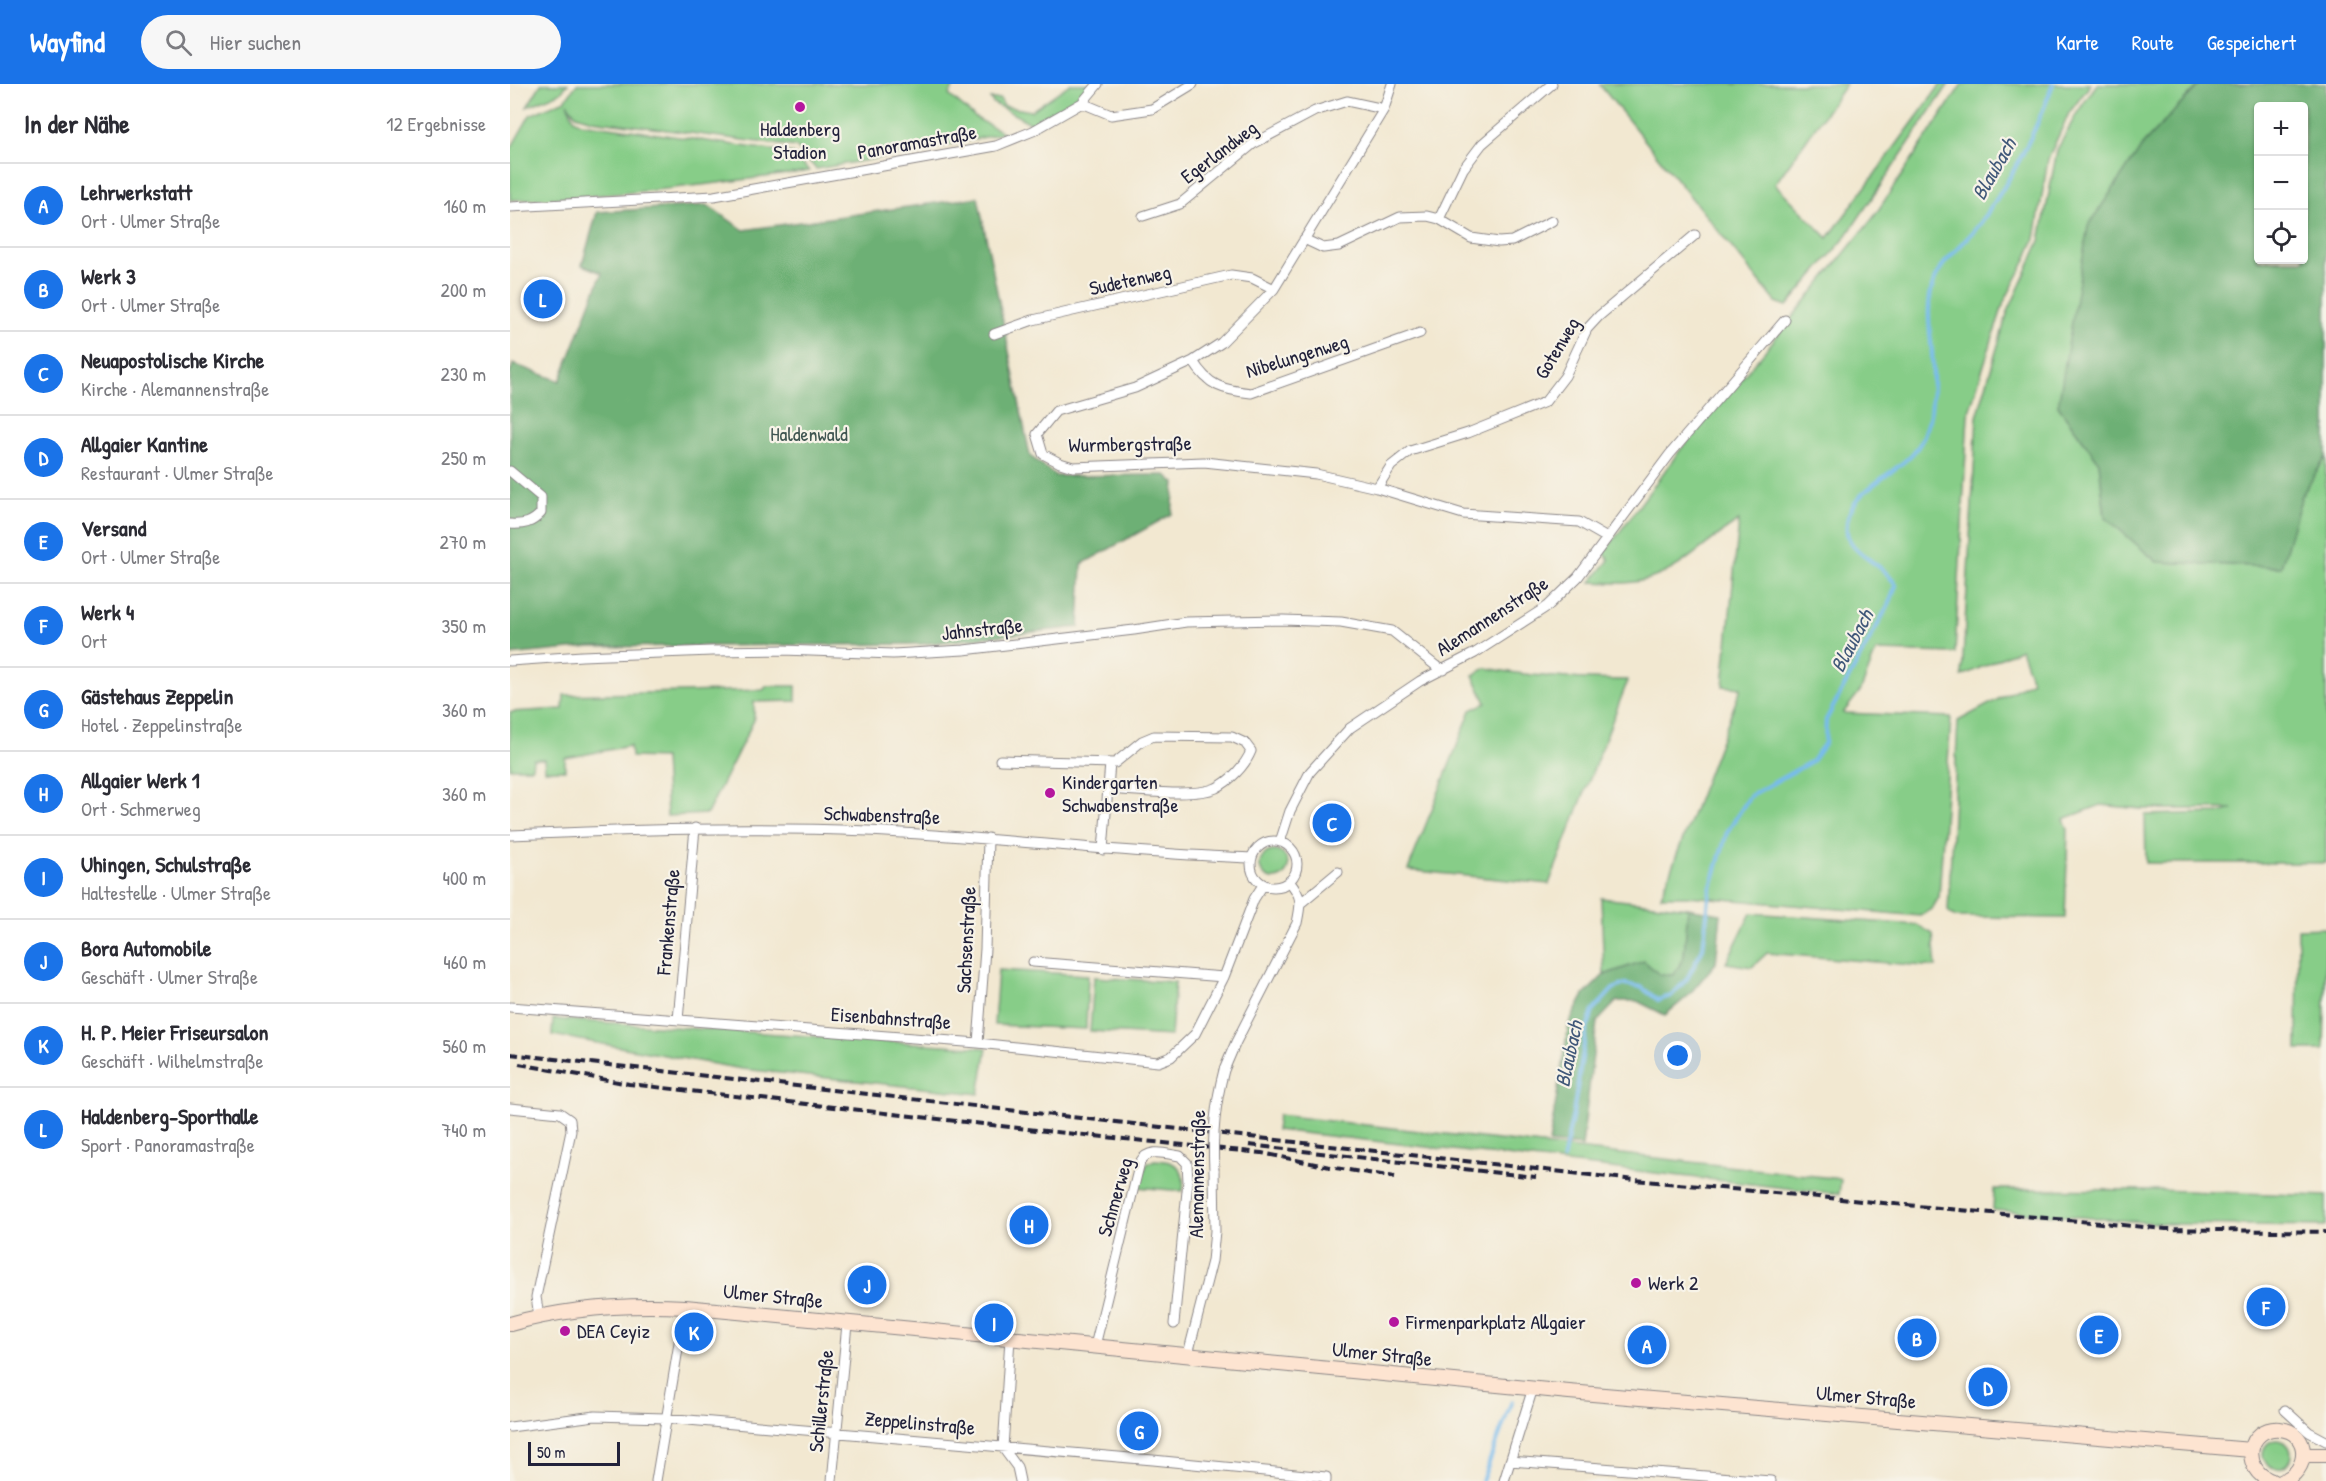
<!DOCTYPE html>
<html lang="de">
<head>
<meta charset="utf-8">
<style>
  body { margin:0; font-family:"Patrick Hand",sans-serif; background:#f7f7f7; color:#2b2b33 }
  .controls { position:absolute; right:18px; top:18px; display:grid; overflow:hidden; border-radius:6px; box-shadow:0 2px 4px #0004 }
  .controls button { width:54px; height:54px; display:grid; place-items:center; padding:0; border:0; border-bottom:2px solid #e1e1e2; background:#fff; color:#2b2b33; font:30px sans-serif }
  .scale { position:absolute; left:18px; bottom:15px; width:92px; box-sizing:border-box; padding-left:6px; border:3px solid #22223b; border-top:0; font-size:16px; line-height:21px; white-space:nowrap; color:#22223b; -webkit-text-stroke:4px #f7f3e8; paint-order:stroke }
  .you { position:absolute; left:1168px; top:972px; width:21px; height:21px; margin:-15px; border:4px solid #fff; border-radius:50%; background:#1a73e8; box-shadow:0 0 0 9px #1a73e833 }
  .badge { display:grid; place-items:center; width:39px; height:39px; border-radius:50%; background:#1a73e8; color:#fff; font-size:20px; font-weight:700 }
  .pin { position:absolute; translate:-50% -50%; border:3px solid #fff; box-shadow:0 2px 6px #0006 }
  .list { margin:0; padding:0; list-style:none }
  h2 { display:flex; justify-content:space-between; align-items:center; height:78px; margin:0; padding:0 24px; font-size:26px }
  h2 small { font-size:20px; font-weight:400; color:#7c7c81 }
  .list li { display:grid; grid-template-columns:39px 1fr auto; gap:18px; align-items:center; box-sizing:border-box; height:84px; padding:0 24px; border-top:2px solid #e1e1e2 }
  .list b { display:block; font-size:22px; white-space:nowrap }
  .list p { margin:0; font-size:20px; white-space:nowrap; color:#7c7c81 }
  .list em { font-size:20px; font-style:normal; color:#7c7c81 }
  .icon { flex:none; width:33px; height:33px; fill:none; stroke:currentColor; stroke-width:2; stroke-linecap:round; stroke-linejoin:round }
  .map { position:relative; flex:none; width:1816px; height:1397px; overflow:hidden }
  header { display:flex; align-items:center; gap:36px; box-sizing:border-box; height:84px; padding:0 30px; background:#1a73e8; color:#fff }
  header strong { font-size:28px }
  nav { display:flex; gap:33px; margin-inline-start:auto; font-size:21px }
  .search { width:420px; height:54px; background:#f7f7f7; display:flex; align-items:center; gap:15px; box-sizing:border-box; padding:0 21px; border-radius:33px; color:#7c7c81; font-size:22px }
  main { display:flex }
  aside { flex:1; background:#fff }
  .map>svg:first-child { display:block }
  .green { fill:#87cd88; stroke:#547862; stroke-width:1.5 }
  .forest { fill:#6db074; stroke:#486958; stroke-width:1.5; fill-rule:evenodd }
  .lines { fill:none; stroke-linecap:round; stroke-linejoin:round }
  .stream { stroke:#77bbed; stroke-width:4 }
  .minor-casing { stroke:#8a8586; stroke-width:11 }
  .secondary-casing { stroke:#8a8586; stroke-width:16 }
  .minor { stroke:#fff; stroke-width:9 }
  .secondary { stroke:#fde4d1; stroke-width:14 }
  .rail { stroke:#22223b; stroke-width:4; stroke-dasharray:9 4.5; stroke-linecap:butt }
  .minor-bridge-casing { stroke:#8a8586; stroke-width:11; stroke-linecap:butt }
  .minor-bridge { stroke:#fff; stroke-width:9 }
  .poi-dot { fill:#b5179e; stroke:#f7f3e8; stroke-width:2 }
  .labels { text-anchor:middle; stroke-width:4.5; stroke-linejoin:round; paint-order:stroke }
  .poi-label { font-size:20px; fill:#22223b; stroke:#f7f3e8; text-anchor:start }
  .street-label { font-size:20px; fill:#22223b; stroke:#f7f3e8 }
  .park-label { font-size:20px; fill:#405552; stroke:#f7f3e8 }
  .water-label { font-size:21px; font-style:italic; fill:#405879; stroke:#f7f3e8 }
</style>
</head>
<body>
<header>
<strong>Wayfind</strong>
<div class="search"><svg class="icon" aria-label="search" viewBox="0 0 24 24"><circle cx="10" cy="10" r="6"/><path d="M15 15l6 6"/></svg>Hier suchen</div>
<nav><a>Karte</a><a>Route</a><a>Gespeichert</a></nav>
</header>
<main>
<aside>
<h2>In der Nähe<small>12 Ergebnisse</small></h2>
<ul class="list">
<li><span class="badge">A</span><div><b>Lehrwerkstatt</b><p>Ort · Ulmer Straße</p></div><em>160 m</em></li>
<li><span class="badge">B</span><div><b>Werk 3</b><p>Ort · Ulmer Straße</p></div><em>200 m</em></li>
<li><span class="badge">C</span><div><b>Neuapostolische Kirche</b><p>Kirche · Alemannenstraße</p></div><em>230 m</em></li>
<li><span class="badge">D</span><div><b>Allgaier Kantine</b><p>Restaurant · Ulmer Straße</p></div><em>250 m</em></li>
<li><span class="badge">E</span><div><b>Versand</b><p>Ort · Ulmer Straße</p></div><em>270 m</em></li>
<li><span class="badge">F</span><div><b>Werk 4</b><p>Ort</p></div><em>350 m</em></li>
<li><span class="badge">G</span><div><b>Gästehaus Zeppelin</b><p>Hotel · Zeppelinstraße</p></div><em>360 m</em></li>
<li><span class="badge">H</span><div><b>Allgaier Werk 1</b><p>Ort · Schmerweg</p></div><em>360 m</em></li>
<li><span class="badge">I</span><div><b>Uhingen, Schulstraße</b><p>Haltestelle · Ulmer Straße</p></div><em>400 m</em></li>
<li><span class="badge">J</span><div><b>Bora Automobile</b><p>Geschäft · Ulmer Straße</p></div><em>460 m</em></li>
<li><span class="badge">K</span><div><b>H. P. Meier Friseursalon</b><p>Geschäft · Wilhelmstraße</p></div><em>560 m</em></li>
<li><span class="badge">L</span><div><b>Haldenberg-Sporthalle</b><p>Sport · Panoramastraße</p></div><em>740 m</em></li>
</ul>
</aside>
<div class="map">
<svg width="1816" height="1397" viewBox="0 0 1816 1397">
  <rect width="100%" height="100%" fill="#f7f3e8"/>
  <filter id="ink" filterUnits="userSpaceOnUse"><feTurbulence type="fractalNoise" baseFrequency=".0167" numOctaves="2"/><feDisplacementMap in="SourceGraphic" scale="12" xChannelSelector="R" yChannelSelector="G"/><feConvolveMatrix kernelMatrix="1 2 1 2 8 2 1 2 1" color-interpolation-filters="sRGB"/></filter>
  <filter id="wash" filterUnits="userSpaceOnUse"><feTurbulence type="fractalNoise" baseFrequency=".008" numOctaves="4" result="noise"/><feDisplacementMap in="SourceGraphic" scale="24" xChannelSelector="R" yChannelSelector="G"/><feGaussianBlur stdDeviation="1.35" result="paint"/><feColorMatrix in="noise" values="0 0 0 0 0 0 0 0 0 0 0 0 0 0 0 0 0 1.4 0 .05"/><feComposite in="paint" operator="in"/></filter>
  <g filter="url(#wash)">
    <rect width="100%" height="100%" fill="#f2e8d1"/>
    <path class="green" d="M31,0H58L50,9L17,23Z
      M67,0H445L439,11L466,34L494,49L410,67L306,85L286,63L82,36L66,31L57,19L64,35L71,39L282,69L299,87C199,101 101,113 0,116V66L20,31L55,16Z
      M560,0H580L566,14L524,38L520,39L483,19L480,15H490L494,22L521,27Z
      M1089,0H1336L1265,100L1318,154L1431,0H1439L1335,154L1277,222L1266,218Z
      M1452,0H1581L1559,29L1538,75L1525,155L1513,182L1494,218L1458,331L1445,569L1366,567L1351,606L1333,629L1441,633L1429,813L1422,825L1410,832L1178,812H1151L1231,604L1213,602L1229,437C1200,454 1175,483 1142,494C1122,501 1101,499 1081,498L1099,476L1094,469L1171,365L1254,268L1363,134Z
      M1587,0H1690L1634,59L1548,322L1589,378L1595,433L1647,478L1771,483L1792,411L1816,373V779H1636L1635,731L1709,729L1723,725H1631L1591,721L1554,735L1558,745L1555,834L1445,833L1438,827L1448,637L1522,597L1511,565L1452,592L1467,333L1497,230L1530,157L1547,66L1567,29Z
      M976,584C1023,593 1069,596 1118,596L1039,800L898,786L961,626L976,619L963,591Z
      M257,602H286V617L244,618V636L197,730L157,732L154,674L121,673L120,662L55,674V686H35L34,675H23L22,684H0V628L53,625L54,611L253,606Z
      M750 781a14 14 0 1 1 28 0a14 14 0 1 1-28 0Z
      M1091,814L1178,824L1174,872L1164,891H1150L1134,877L1094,891Z
      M1241,829L1407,841L1423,850L1426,883L1257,869L1242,883L1216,879Z
      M1816,844L1814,966H1787L1788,845Z
      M488,886L578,891L576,945L484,941Z
      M584,893L665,898L661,952L580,947Z
      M43,935L477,964L469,1010L232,985L42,951Z
      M768,1031L1331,1095L1329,1110L766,1046Z
      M644,1076C666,1076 676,1084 673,1107L627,1103L637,1080Z
      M1484,1105L1647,1106L1816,1112V1142L1658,1140L1483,1126Z
      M1753 1370a14 14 0 1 1 28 0a14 14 0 1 1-28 0Z"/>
    <path class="forest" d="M1690,0H1816V373L1792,411L1771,483L1647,478L1595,433L1589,378L1548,322L1578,142L1634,59ZM1794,22V176H1748V22Z
      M468,113L520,372L546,392L656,391L665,399L662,430L572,480L569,543L413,560L80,563L0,571V290L3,280L50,297L92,189L72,181L87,128L197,121L234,146Z
      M1178,824L1211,830L1206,879L1177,913L1155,931L1127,917H1107L1087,938L1072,1062L1039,1059L1059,939L1074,911L1094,891L1134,877L1150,891H1164L1174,872Z"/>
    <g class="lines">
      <path class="stream" d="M1053,1075L1063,1030L1076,948L1083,927L1103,905L1115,900L1131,903L1148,916L1161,912L1177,895L1193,864L1200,806L1217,748L1240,712L1302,677L1315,659L1316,636L1380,518L1386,501C1382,496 1379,491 1374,487C1364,478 1339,465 1337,449C1331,403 1397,391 1413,354C1424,329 1424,296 1422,269C1420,244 1415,222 1424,197C1433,174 1458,157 1472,137C1501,95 1526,48 1543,0
        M972,1397L1002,1317"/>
    </g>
  </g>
  <g filter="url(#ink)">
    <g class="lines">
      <defs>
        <path id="minor" d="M882,0L874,25L764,205L711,259L683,277L625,304L546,327L527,350L533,370L550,379L563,383L694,378L806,390L867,404L953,430L1069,438L1097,454
          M572,19L601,31L642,25L683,0
          M0,123L204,112L486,62L523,47L572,19L588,0
          M633,132L670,120L743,60L805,27L837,17L874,25
          M929,135L953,85L972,60L1042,0
          M794,155L813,164L829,162L890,133L917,132L929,135L961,154L989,158L1002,157L1042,137
          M484,250L523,236L721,191L742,194L764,205
          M683,277C698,302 713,306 741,309L910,249
          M0,387L31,413V429C22,439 14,441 0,440
          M867,404L881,382L900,367L958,349L1035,318L1055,292L1077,245L1089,232L1185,151
          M0,577L72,572L202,567L273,566L383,570L454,566L624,546L676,538L773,536L831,538L882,547L926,582L934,586
          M490,676L605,679L632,657L644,652L722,653L735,659L741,667C735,682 720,697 706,704C683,714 623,706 597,705
          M0,751C119,746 238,742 358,747C486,753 613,770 742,774
          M741 780a23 23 0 1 1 46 0a23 23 0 1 1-46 0Z
          M770,758L780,727L800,688L840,644L910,597L965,569L1038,522L1068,493L1160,370L1275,236
          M593,766L600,679
          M792,818L828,788
          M523,878L714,893
          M0,923L468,959L648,978L661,973L685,950L714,893L744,815L753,801
          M168,936L185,744
          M468,959L475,865L478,754
          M714,986L726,958L787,839C791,819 793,814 779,797
          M0,1024L50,1029L60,1036L61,1047L26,1213L29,1232
          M500,1254L493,1364L507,1383L510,1397
          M585,1262L630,1078C639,1063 656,1070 670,1072L677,1079L678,1097L664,1240
          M678,1270L702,1177L705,1147L704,1086
          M1775,1326L1799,1348L1816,1357
          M0,1343L85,1332L155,1334L643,1376L816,1393V1397
          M1000,1377L1261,1397
          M146,1397L175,1223
          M322,1397L337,1240
          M994,1397L1023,1304"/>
        <path id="secondary" d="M0,1240C57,1224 116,1220 175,1223L1059,1308L1741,1366
          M1794,1371H1816
          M1762,1397C1730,1386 1737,1342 1770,1345C1801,1348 1800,1388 1772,1397"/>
      </defs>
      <use href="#minor" class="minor-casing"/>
      <use href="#secondary" class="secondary-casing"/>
      <use href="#minor" class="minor"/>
      <use href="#secondary" class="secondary"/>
      <path class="rail" d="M0,970L1124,1096L1656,1145L1816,1148
        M9,980L119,1000L526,1046L752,1069L825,1084L885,1093
        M739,1061L1026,1093"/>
      <defs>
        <path id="minor-bridge" d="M704,1086C702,1051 705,1020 714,986"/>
      </defs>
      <use href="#minor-bridge" class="minor-bridge-casing"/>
      <use href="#minor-bridge" class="minor-bridge"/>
    </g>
  </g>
  <g class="poi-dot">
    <circle cx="290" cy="23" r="6"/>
    <circle cx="540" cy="709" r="6"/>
    <circle cx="1126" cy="1199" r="6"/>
    <circle cx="884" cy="1238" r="6"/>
    <circle cx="55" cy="1247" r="6"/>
  </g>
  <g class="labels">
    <g class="poi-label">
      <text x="290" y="52" text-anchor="middle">Haldenberg<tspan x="290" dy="23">Stadion</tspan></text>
      <text x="552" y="705">Kindergarten<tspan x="552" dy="23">Schwabenstraße</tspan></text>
      <text x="1138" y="1206">Werk 2</text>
      <text x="896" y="1245">Firmenparkplatz Allgaier</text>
      <text x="67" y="1254">DEA Ceyiz</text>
    </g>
    <g class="street-label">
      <text transform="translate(407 58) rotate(-10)" y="7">Panoramastraße</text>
      <text transform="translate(709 68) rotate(-37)" y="7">Egerlandweg</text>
      <text transform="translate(620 196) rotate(-12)" y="7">Sudetenweg</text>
      <text transform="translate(1047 264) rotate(-59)" y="7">Gotenweg</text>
      <text transform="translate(787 272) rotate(-17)" y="7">Nibelungenweg</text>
      <text transform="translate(620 360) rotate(-1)" y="7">Wurmbergstraße</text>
      <text transform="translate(982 532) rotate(-33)" y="7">Alemannenstraße</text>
      <text transform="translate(472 545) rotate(-6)" y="7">Jahnstraße</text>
      <text transform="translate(372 731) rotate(2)" y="7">Schwabenstraße</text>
      <text transform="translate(158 838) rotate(-85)" y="7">Frankenstraße</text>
      <text transform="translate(456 856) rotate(-87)" y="7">Sachsenstraße</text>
      <text transform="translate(381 934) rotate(4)" y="7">Eisenbahnstraße</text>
      <text transform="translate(687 1090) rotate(-89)" y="7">Alemannenstraße</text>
      <text transform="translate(605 1113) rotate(-74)" y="7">Schmerweg</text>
      <text transform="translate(263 1212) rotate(6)" y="7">Ulmer Straße</text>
      <text transform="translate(872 1270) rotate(6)" y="7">Ulmer Straße</text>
      <text transform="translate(1356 1313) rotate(5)" y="7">Ulmer Straße</text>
      <text transform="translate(311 1317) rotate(-84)" y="7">Schillerstraße</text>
      <text transform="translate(410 1339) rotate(5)" y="7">Zeppelinstraße</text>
    </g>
    <g class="park-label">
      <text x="299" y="357">Haldenwald</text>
    </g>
    <g class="water-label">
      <text transform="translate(1484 85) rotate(-60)" y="7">Blaubach</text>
      <text transform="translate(1342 557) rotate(-62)" y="7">Blaubach</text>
      <text transform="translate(1059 970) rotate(-78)" y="7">Blaubach</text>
    </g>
  </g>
</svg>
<div class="controls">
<button>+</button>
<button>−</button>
<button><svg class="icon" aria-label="locate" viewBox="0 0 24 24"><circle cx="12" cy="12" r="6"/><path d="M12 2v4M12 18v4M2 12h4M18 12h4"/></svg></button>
</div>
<div class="scale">50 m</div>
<div class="you"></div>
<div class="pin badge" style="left:1137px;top:1261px">A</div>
<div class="pin badge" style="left:1407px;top:1254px">B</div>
<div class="pin badge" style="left:822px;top:739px">C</div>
<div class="pin badge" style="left:1478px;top:1303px">D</div>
<div class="pin badge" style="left:1589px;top:1251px">E</div>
<div class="pin badge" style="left:1756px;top:1223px">F</div>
<div class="pin badge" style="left:629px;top:1347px">G</div>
<div class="pin badge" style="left:519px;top:1141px">H</div>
<div class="pin badge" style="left:484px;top:1239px">I</div>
<div class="pin badge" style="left:357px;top:1201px">J</div>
<div class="pin badge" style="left:184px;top:1248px">K</div>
<div class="pin badge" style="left:33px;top:215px">L</div>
</div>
</main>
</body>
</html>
